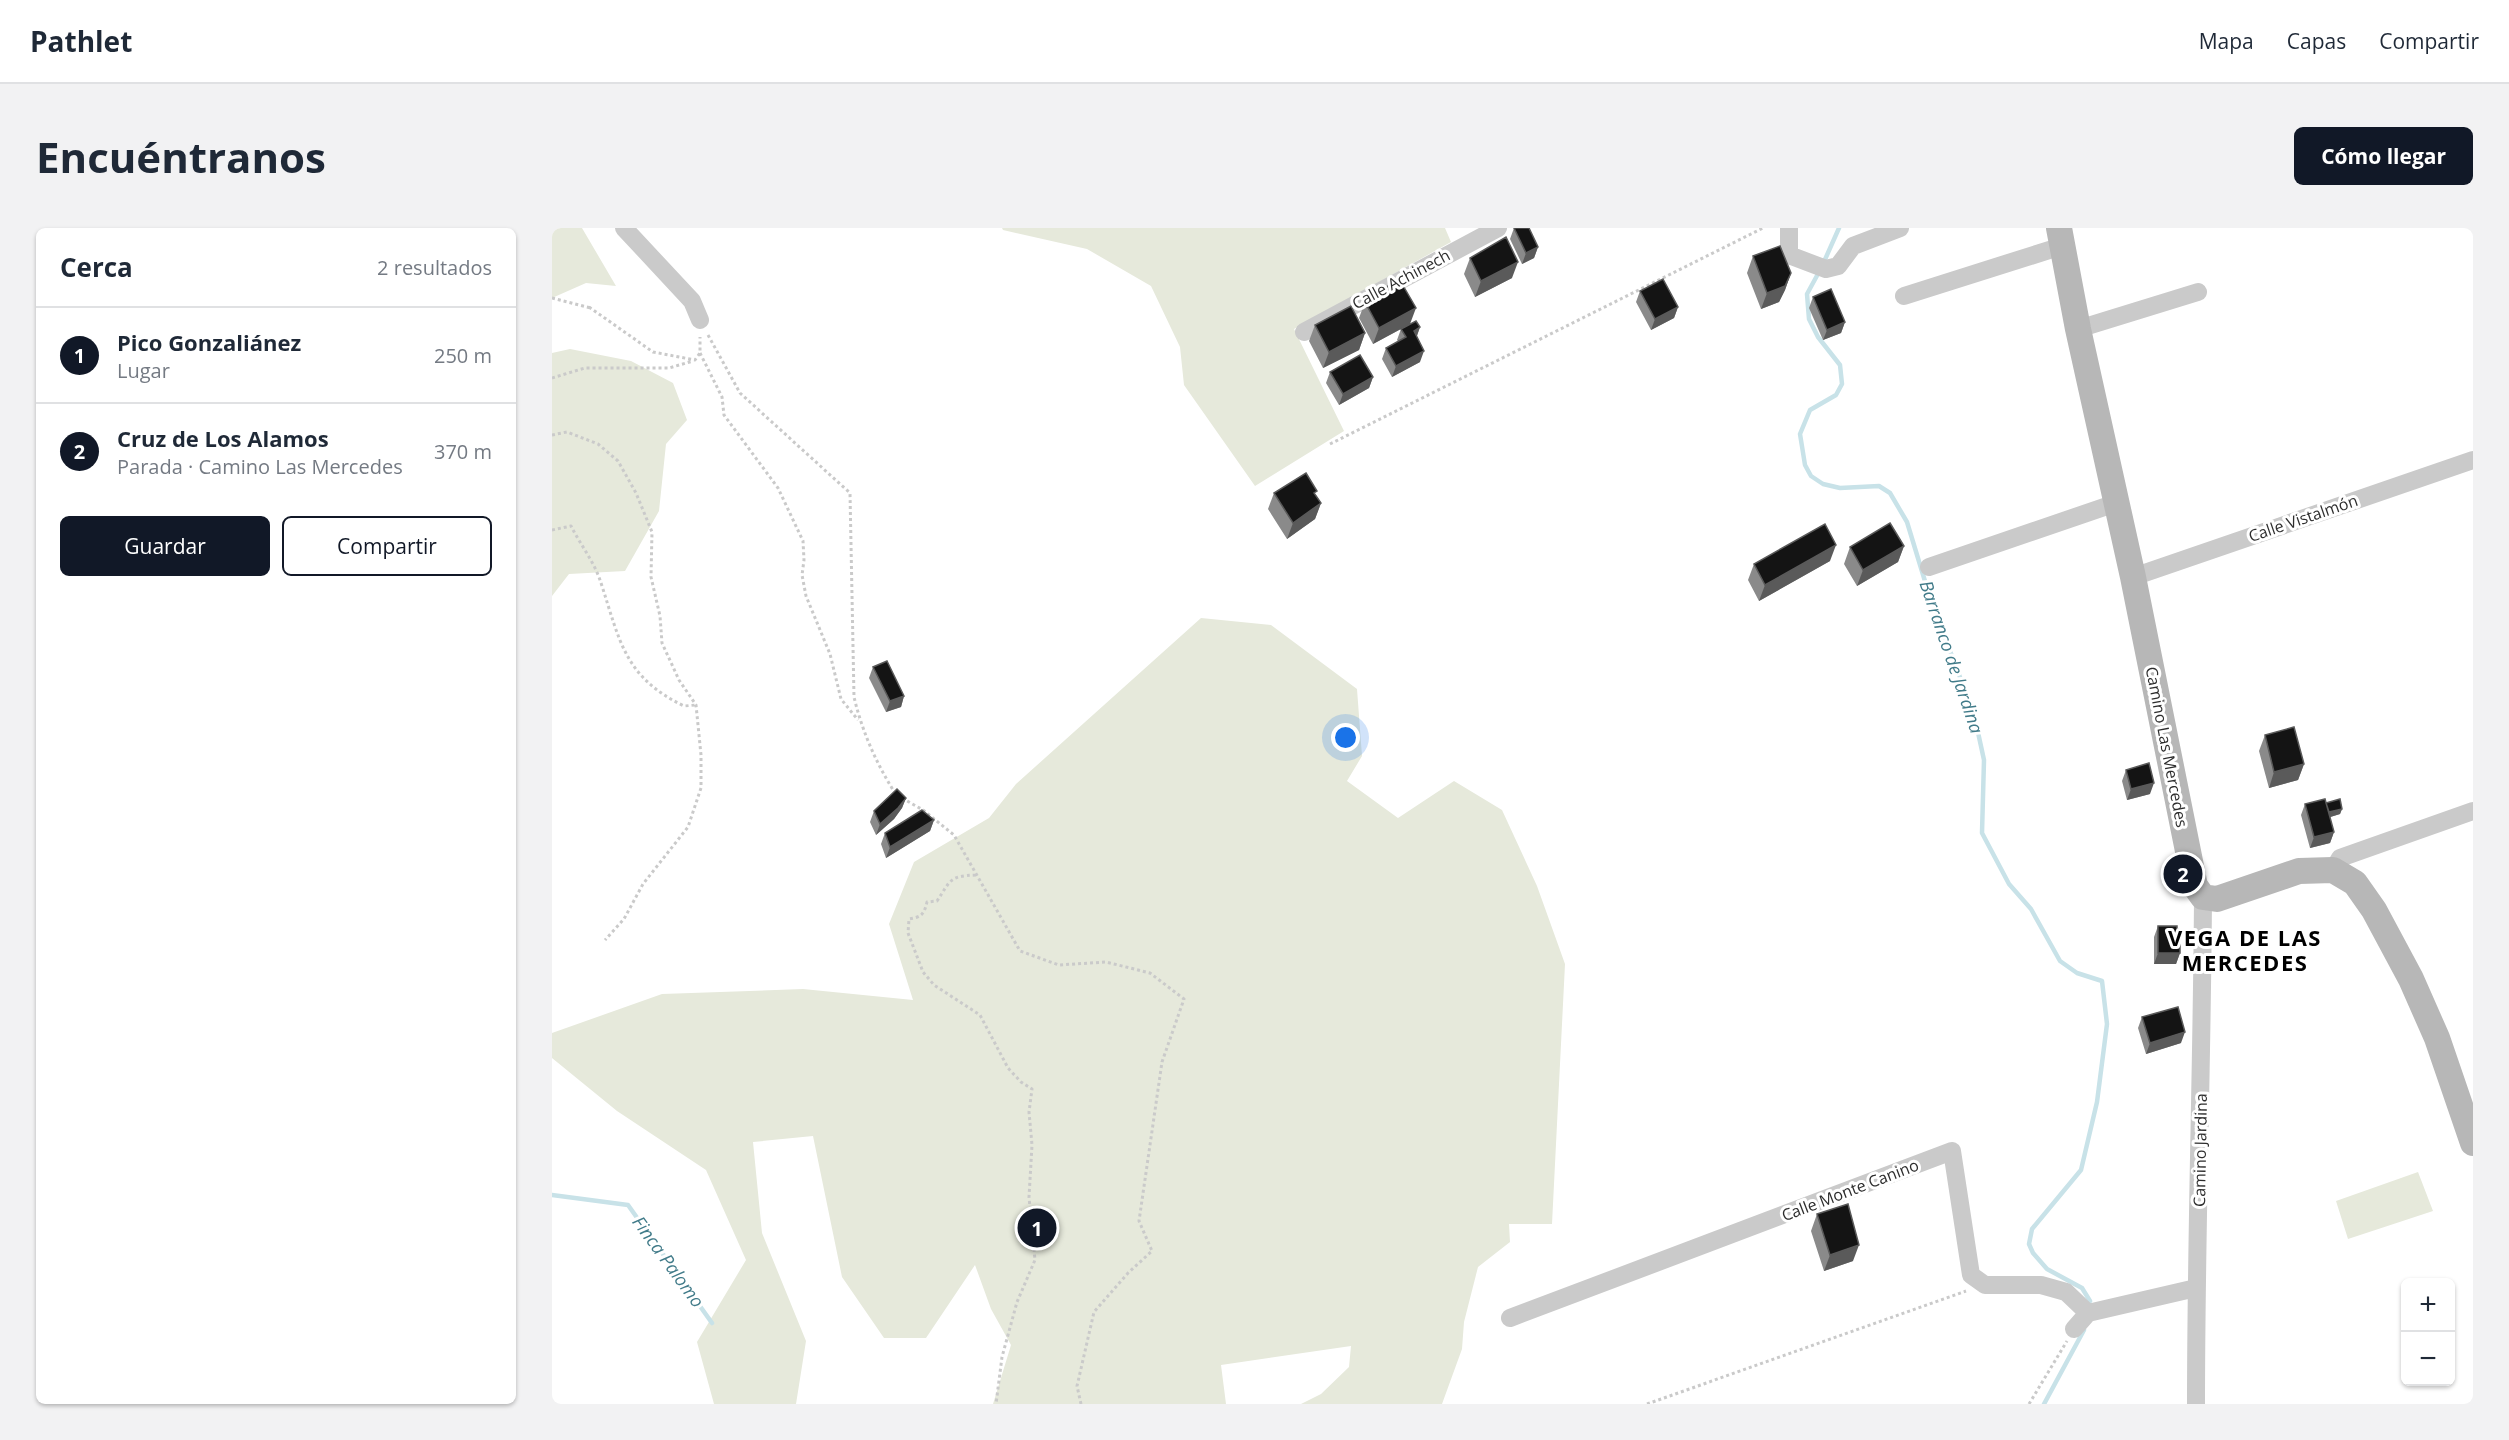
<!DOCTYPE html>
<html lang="es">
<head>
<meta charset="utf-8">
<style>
  body { margin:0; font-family:"Open Sans",sans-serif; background:#f2f2f3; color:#1f2937 }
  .controls { position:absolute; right:18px; bottom:18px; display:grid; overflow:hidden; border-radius:9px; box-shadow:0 2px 4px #0004 }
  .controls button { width:54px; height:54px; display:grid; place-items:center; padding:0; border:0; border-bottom:2px solid #e0e1e3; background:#fff; color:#1f2937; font:30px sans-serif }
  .you { position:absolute; left:794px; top:510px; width:21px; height:21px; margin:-15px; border:4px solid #fff; border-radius:50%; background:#1a73e8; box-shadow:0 0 0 9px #1a73e833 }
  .badge { display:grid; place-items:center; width:39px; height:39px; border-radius:50%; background:#111827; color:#fff; font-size:20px; font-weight:700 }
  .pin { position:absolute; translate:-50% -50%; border:3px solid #fff; box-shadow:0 2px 6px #0006 }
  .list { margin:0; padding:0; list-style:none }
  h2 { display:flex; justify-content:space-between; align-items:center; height:78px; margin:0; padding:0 24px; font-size:26px }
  h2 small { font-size:20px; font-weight:400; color:#747a83 }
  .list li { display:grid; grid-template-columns:39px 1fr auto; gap:18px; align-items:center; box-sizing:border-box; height:96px; padding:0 24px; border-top:2px solid #e0e1e3 }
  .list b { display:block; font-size:22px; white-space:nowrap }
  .list p { margin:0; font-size:20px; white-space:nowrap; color:#747a83 }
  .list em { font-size:20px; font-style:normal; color:#747a83 }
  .actions { display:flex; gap:12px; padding:18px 24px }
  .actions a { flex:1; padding:14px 0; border:2px solid #111827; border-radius:9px; text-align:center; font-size:21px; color:#111827 }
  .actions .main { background:#111827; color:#fff }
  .map { position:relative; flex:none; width:1921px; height:1176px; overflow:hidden; border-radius:9px }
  header { display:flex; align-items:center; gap:36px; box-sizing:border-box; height:84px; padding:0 30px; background:#fff; border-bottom:2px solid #e0e1e3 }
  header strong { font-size:28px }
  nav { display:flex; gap:33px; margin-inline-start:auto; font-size:21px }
  .intro { display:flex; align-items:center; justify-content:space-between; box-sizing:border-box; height:144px; padding:0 36px }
  h1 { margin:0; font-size:42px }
  .button { padding:15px 27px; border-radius:9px; background:#111827; color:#fff; font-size:21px; font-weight:700 }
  main { display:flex; gap:36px; padding:0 36px }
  aside { flex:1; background:#fff; border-radius:9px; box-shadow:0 2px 4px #0004 }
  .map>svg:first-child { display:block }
  .green { fill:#e6e9db }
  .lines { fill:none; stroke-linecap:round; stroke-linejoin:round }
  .stream { stroke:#c8e2e8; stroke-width:4.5 }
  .path { stroke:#cacaca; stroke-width:3; stroke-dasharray:3 3; stroke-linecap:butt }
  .minor { stroke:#cacaca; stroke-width:18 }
  .secondary { stroke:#b7b7b7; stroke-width:26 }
  .wall { fill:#8a8a8a }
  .shaded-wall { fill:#5a5a5a }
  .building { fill:#141414; stroke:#5a5a5a; stroke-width:1.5 }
  .labels { text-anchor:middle; stroke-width:6; stroke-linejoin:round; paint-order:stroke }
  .street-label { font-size:16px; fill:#2d2d2d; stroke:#fff }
  .water-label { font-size:18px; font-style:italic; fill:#417b89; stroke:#fff }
  .district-label { font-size:22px; font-weight:bold; letter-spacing:1.5px; fill:#000; stroke:#fff }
</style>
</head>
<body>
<header>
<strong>Pathlet</strong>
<nav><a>Mapa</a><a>Capas</a><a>Compartir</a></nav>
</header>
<div class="intro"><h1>Encuéntranos</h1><a class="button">Cómo llegar</a></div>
<main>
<aside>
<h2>Cerca<small>2 resultados</small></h2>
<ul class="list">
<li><span class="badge">1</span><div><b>Pico Gonzaliánez</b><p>Lugar</p></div><em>250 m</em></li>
<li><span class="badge">2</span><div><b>Cruz de Los Alamos</b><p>Parada · Camino Las Mercedes</p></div><em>370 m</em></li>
</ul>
<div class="actions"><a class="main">Guardar</a><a>Compartir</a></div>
</aside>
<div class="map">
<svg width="1921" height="1176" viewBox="0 0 1921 1176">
  <rect width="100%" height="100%" fill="#fff"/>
  <path class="green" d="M0,0H30L64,58L34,55L0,70Z
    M450,0H893L899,14L742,101L792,203L703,258L632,157L628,119L599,58L535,21L451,2Z
    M18,121L79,133L121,155L135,192L114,216L107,283L73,343L17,346L0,368V125Z
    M649,390L719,397L805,461L810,528L795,553L846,590L902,553L950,582L985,658L1013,736L1000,996H957L958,1014L926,1039L912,1094L910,1121L890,1176H749L769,1166L797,1139L799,1118L669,1137L674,1176H441L459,1117L439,1081L423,1037L374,1110H332L290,1049L261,908L201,914L210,1005L254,1113L244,1176H162L145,1114L194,1032L154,942L65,883L0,830V805L110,766L251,761L361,772L337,696L362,634L437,590L464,556Z
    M1866,944L1881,983L1796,1011L1784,973Z"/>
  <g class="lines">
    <path class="stream" d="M1271,36L1287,0
      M1267,44L1255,66L1257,91L1266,109L1288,137L1290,156L1284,167L1258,182L1248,206L1253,237L1259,248L1271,256L1288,260L1327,258L1338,265L1355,294L1379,373L1422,486L1432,532L1430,605L1457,656L1479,681L1508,733L1525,745L1550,753L1555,796L1545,874L1529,942L1480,1001L1477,1016L1481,1025L1495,1041L1530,1060L1538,1073
      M0,967L76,977L160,1095
      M1492,1176L1532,1102"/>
    <path class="path" d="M0,70L39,80
      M37,79L101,124L143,132L148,125V109
      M156,107L188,165L298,265L302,469C310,503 324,535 343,565
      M148,125L170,169L172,187L226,260L251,313L252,332L250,347L254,368L278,426L289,471L306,492
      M0,150L33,140H117L141,133
      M0,207L15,204L46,216L66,233L84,265L100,304L99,349L108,388L110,415L127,452L144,477L149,527V560L136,599L91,656L72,691L53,712
      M778,216L1211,0
      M0,302L19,298C28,316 43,335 49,355C68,413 72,449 132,478L144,477
      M350,570L371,582L402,607L468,723L507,737L554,734L598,745L632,771L610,834L587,993L600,1023L576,1045L542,1084L525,1158L529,1176
      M424,647C397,648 399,652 385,673L375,674C372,686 370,689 357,691L356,705L371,744L382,757L428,787L456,840L469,854L480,861L477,884L480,917L477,969L483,1032L465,1074L450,1129L444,1176
      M1095,1176L1414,1063
      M1477,1176L1515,1113"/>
    <path class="minor" d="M72,0L140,73L148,92
      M1237,0V27L1274,41L1286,38L1301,18L1348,0
      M1352,68L1510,18
      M1526,101L1646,64
      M752,104L946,0
      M1377,339L1564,275
      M1581,349L1921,232
      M1781,642L1788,630L1921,583
      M958,1090L1400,923L1419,1047L1433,1057H1489L1514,1064L1536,1085
      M1522,1101L1536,1085L1644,1060
      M1644,1176C1644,1007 1650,838 1651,669"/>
    <path class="secondary" d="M1507,0L1526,101L1581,349L1643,658L1651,669L1665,671L1747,643L1781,642L1803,655L1822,682L1859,751L1885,810L1921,915"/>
  </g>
  <path class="wall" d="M962,0L986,19L982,30L970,36L958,11Z
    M1201,28L1239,45L1233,62L1227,74L1209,81L1195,45Z
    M918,30L960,50L923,69L912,46Z
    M837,61L858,96L868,99L865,108L868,134L840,149L830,131L834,120L846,113L845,112L849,101L821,116L807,90L813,74Z
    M1088,63L1126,79L1122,90L1099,102L1084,74Z
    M1261,69L1293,94L1289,105L1271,112L1257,80Z
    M763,97L813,105L807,122L771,140L757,113Z
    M778,144L821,149L817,160L787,177L774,155Z
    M722,265L764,267L769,275L763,291L735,311L716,281Z
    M1352,318L1346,334L1305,358L1292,336L1298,319Z
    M1278,333L1207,373L1196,352L1202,336Z
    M321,439L352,468L349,479L334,484L317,450Z
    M1713,507L1752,536L1746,552L1717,560L1707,523Z
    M1574,542L1598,566L1575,572L1570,553Z
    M354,570L350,580L342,591L324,607L318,594L322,583Z
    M1774,575L1790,581L1788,586L1778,589L1782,604L1778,615L1758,620L1749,587L1753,576Z
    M382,592L378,603L334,630L329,616L333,605Z
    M1606,698L1628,725L1624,736H1602V709Z
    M1590,789L1629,815L1594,826L1586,800Z
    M1265,986L1301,1033L1272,1043L1259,1003Z"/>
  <path class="shaded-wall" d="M986,19L982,30L970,36L974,25Z
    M966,34L960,50L923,69L929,53Z
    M1239,45L1233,62L1227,74L1209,81L1215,65Z
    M1126,79L1122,90L1099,102L1103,91Z
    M864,80L858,96L821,116L827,100Z
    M1293,94L1289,105L1271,112L1275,102Z
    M868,99L864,110L862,103Z
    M813,105L807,122L771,140L777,124Z
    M872,123L868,134L840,149L844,138Z
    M821,149L817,160L787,177L791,166Z
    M769,275L763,291L735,311L741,295Z
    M1284,317L1278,333L1207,373L1213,357Z
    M1352,318L1346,334L1305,358L1311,342Z
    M352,468L349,479L334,484L338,473Z
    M1752,536L1746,552L1717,560L1722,544Z
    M1602,555L1598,566L1575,572L1579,561Z
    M354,570L350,580L342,591L324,607L328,596Z
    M1790,581L1788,586L1772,591L1774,585Z
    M382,592L378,603L334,630L338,619Z
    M1782,604L1778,615L1758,620L1762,609Z
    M1606,725H1628L1624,736H1602Z
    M1633,804L1629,815L1594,826L1598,815Z
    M1307,1017L1301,1033L1272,1043L1278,1027Z"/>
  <path class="building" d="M962,0H977L986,19L974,25Z
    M954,9L966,34L929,53L918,30Z
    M1228,18L1239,45L1233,58L1215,65L1201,28Z
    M1111,51L1126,79L1103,91L1088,63Z
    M849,54L864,80L827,100L813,74L836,58L837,61Z
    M1279,61L1293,94L1275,102L1261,69Z
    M799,78L813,105L777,124L763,97Z
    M864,93L868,99L862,103L872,123L844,138L834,120L854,109L849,101Z
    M808,127L821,149L791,166L778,144Z
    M754,245L765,263L762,265L769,275L741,295L722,265Z
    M1338,295L1352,318L1311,342L1298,319Z
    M1273,296L1284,317L1213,357L1202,336Z
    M335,433L352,468L338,473L321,439Z
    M1742,499L1752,536L1722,544L1713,507Z
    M1597,535L1602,555L1579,561L1574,542Z
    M345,561L354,570L346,580L328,596L322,583Z
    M1773,571L1782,604L1762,609L1753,576Z
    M1788,571L1790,581L1777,584L1774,575Z
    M370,582L382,592L338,619L333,605Z
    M1606,698H1625V701H1628V725H1606Z
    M1626,779L1633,804L1598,815L1590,789Z
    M1296,976L1307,1017L1278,1027L1265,986Z"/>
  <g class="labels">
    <g class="street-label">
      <text transform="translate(849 51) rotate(-28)" y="6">Calle Achinech</text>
      <text transform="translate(1751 290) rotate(-19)" y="6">Calle Vistalmón</text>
      <text transform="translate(1615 519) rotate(79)" y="6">Camino Las Mercedes</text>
      <text transform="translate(1648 922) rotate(-89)" y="6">Camino Jardina</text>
      <text transform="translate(1298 962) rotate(-21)" y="6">Calle Monte Canino</text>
    </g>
    <g class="water-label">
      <text transform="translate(1399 429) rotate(71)" y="6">Barranco de Jardina</text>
      <text transform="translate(116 1034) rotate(54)" y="6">Finca Palomo</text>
    </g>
    <g class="district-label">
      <text x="1693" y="718">VEGA DE LAS<tspan x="1693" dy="25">MERCEDES</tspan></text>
    </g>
  </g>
</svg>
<div class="controls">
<button>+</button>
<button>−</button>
</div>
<div class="you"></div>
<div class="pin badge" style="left:485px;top:1000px">1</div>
<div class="pin badge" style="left:1631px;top:646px">2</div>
</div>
</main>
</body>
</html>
